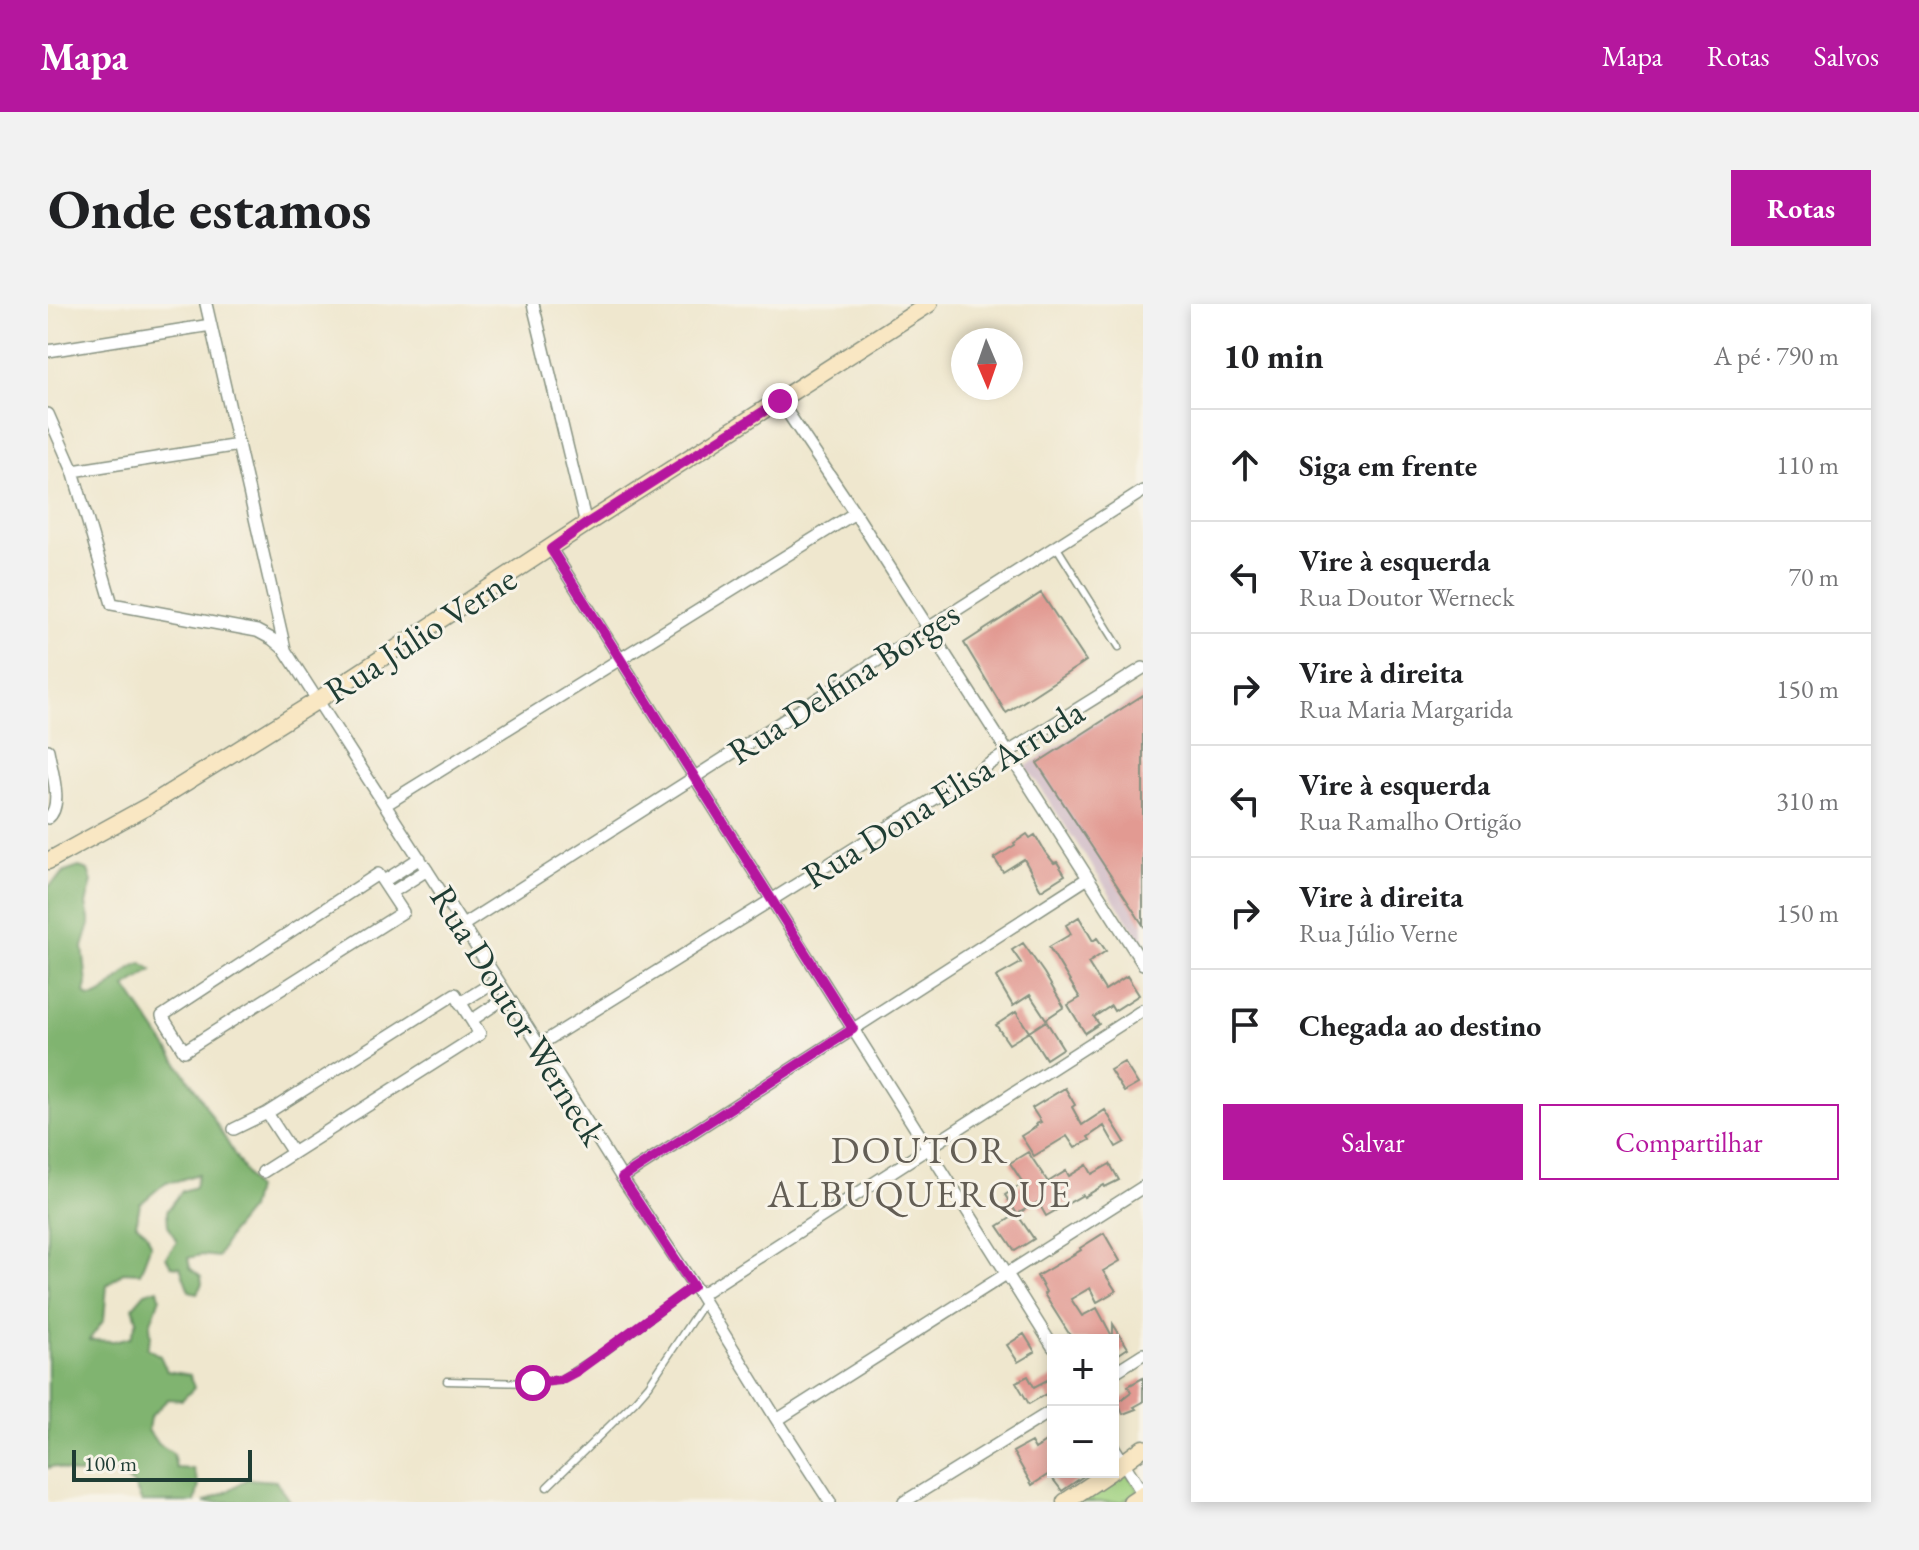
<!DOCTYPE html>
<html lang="pt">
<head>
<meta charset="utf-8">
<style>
  body { margin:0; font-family:"EB Garamond",serif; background:#f2f2f2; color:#202124 }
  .controls { position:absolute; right:24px; bottom:24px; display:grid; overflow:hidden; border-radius:0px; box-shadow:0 4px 12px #0003 }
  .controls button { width:72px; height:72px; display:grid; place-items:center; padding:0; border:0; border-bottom:2px solid #e0e0e0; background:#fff; color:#202124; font:40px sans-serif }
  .compass { position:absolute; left:903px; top:24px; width:72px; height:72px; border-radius:50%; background:#fff; box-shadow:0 4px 12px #0003; rotate:178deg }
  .scale { position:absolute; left:24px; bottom:20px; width:180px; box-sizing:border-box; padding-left:8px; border:4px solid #1f3d34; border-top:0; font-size:22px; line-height:28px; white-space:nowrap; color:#1f3d34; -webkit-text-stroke:6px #f7f3e8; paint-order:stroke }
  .stop { position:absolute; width:24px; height:24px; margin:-18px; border:6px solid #b5179e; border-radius:50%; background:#fff }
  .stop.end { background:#b5179e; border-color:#fff; box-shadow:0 2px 8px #0008 }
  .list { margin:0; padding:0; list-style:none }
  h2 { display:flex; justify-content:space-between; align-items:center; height:104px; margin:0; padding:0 32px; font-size:34px }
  h2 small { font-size:26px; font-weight:400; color:#757577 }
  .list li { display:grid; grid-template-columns:52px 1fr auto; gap:24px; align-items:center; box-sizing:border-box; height:112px; padding:0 32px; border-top:2px solid #e0e0e0 }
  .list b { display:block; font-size:30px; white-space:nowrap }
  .list p { margin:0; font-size:26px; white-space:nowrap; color:#757577 }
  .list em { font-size:26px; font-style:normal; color:#757577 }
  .actions { display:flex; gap:16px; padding:24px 32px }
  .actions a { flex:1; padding:18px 0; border:2px solid #b5179e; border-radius:0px; text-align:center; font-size:28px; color:#b5179e }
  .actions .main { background:#b5179e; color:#fff }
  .icon { flex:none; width:44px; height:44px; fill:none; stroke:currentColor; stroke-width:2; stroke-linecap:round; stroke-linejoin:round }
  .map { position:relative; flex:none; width:1095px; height:1198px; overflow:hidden; border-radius:0px }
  header { display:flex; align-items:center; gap:48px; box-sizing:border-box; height:112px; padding:0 40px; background:#b5179e; color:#fff }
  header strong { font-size:38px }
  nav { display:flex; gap:44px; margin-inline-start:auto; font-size:28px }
  .intro { display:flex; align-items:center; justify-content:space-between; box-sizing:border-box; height:192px; padding:0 48px }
  h1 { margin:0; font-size:56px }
  .button { padding:20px 36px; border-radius:0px; background:#b5179e; color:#fff; font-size:28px; font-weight:700 }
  main { display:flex; gap:48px; padding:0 48px }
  aside { flex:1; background:#fff; border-radius:0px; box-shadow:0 4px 12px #0003 }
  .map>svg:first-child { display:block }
  .industrial { fill:#d2bdc8 }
  .green { fill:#a1d281; stroke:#60885a; stroke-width:2 }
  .forest { fill:#80b46f; stroke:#507852; stroke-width:2 }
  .building { fill:#e29a92 }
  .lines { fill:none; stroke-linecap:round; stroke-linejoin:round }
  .lane-casing { stroke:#879281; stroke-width:9 }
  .street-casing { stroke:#879281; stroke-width:14 }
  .secondary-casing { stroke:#879281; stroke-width:19 }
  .lane { stroke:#fff; stroke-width:6 }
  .street { stroke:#fff; stroke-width:11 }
  .secondary { stroke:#f9e7c3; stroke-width:16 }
  .route { stroke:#b5179e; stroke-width:10 }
  .labels { text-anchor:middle; stroke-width:6; stroke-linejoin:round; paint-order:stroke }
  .street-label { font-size:36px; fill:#1f3d34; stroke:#f7f3e8 }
  .neighbourhood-label { font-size:38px; letter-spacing:2px; fill:#635e55; stroke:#f7f3e8 }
</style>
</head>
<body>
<header>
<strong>Mapa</strong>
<nav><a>Mapa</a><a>Rotas</a><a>Salvos</a></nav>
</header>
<div class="intro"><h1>Onde estamos</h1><a class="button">Rotas</a></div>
<main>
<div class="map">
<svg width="1095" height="1198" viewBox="0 0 1095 1198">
  <rect width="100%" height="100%" fill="#f7f3e8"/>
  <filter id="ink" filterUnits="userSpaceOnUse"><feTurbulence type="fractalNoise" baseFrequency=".0125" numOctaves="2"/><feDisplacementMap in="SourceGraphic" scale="16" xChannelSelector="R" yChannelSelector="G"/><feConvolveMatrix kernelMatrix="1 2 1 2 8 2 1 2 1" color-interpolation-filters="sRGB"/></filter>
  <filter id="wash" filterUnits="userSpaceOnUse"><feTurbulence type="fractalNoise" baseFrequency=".006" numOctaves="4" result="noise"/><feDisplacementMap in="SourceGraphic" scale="32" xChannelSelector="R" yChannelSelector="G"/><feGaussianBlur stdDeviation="1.8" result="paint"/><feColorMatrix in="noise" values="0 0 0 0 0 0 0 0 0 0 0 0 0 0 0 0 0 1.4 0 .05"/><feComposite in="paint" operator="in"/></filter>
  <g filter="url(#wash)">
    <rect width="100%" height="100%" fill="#efe7ce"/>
    <path class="industrial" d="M1095,390V640L978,462Z"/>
    <path class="green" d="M1075,1163L1091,1187L1074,1198H1025Z"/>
    <path class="forest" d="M31,563L40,566L44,578L38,600L42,620L35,643L39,680L37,689L41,693C62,693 74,664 94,659L104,666L78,683L150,789L207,885L202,905L183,928L170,953L153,951L140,954L142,964L153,973L154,980L149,989L141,987L132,963L123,962L118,953L129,938L120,921L119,907L134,887L147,883L150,870L129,877L118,878L92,900L88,920L98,928L103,940L92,969L75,968L59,981L56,1016L41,1036L66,1037L83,1033L89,1016L85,1003L97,989L110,985L112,993L102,1021L103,1033L99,1044L112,1052L119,1067L142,1071L146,1084L134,1096L120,1095L102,1113L100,1126L109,1139L125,1149L128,1164L145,1165L151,1181L147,1198H94L86,1181L68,1166L27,1170L6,1162L0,1164V583L17,568Z
      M199,1175L228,1177L242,1198H156L178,1188Z"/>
    <g id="blocks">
      <path class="building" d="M993,289L1038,357L958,409L916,339Z
        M1095,391V621L989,459Z
        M979,530L982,534L987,531L997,548L1006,559L1009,558L1017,571L993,586L976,555L955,568L946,554L967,541L966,539Z
        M1031,613L1045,637L1049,634L1058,647L1040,659L1057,686L1079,672L1091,691L1066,707L1063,702L1046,713L1051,720L1037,729L1020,701L1032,694L1001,643L1023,630L1018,621Z
        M975,639L996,669L1016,703L998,715L982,691L965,702L948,673L973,659L964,646Z
        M968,708L981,728L961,740L948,721Z
        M998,717L1015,744L998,755L981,728Z
        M1076,758L1090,780L1076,788L1062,766Z
        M1017,784L1027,801L1024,803L1034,821L1057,806L1077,838L1068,843L1056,822L1040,833L1042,836L1027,844L1019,832L986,852L973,832L989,822L988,820L993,818L984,804Z
        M980,848L1000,878L1018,867L1021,872L1039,861L1044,870L1062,860L1071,876L1057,883L1056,881L1036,893L1035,891L998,912L990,898L969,910L986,935L967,947L950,922L969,910L957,891L975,879L962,859Z
        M1056,929L1072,957L1055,967L1068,987L1049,998L1042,984L1023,995L1034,1012L1049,1004L1065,1034V1020L1080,1044L1065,1054V1036H1025L996,990L998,988L989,972L1033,946L1032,944Z
        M976,1030L987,1048L970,1058L959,1041Z
        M980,1072L986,1083L1005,1073V1098H1002L998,1090L981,1100L968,1078Z
        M1095,1074V1098L1086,1103L1088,1105L1075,1110L1070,1098L1083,1088L1080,1082Z
        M1005,1133L1004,1168L1040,1169L1014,1187L1001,1170L984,1181L965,1148L983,1138L987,1145Z"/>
    </g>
  </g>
  <g filter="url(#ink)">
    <use href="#blocks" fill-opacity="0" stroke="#879281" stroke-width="2"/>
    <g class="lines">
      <defs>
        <path id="lane" d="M1008,242L1071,343
          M399,1077L485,1079L512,1076L559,1046L645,982
          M499,1183L587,1097L601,1081L656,998"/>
        <path id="street" d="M158,0L237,345
          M485,0L538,220
          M0,47L163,21
          M732,97L807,209L1095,660
          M0,110L25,167L64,300L209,327L224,335L237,346L460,692L574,874L652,991L729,1116L782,1198
          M25,167L191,141
          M503,245L1005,1043
          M0,446C3,465 16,502 0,514
          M337,501L807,209
          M330,570L355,608L136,747L114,712Z
          M336,577L372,554
          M343,589L379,566
          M415,621L1095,187
          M412,699L449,676
          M424,716L460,692
          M491,741L1095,364
          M219,809L245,849
          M186,825L219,809L407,690L432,730L215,868
          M574,874L1040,574
          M652,991L1095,706
          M1065,1069L1095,1050
          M729,1116L1095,883
          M1065,1142L1095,1190
          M856,1198L1005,1106"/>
        <path id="secondary" d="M0,557L100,502L270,396L538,220L881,0
          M1065,1166L1095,1144
          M1017,1198L1062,1168
          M1083,1198L1095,1190"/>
      </defs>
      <use href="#lane" class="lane-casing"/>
      <use href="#street" class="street-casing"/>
      <use href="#secondary" class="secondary-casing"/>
      <use href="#lane" class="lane"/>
      <use href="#street" class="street"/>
      <use href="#secondary" class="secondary"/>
    </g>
  </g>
  <g class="lines" filter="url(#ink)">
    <path class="route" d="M485,1079L512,1076L529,1067L645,982L574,874L805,725L503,245L538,220L732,97"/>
  </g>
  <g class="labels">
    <g class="street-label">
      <text transform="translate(372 330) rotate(-33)" y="13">Rua Júlio Verne</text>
      <text transform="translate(795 378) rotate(-33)" y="13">Rua Delfina Borges</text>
      <text transform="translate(895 489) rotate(-32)" y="13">Rua Dona Elisa Arruda</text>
      <text transform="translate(471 711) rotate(58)" y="13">Rua Doutor Werneck</text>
    </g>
    <g class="neighbourhood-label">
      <text x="872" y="859">DOUTOR<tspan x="872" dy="44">ALBUQUERQUE</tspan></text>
    </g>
  </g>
</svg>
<div class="controls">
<button>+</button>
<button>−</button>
</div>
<svg class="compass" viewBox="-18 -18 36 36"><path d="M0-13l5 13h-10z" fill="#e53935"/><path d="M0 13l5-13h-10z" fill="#757577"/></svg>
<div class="scale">100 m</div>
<div class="stop" style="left:485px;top:1079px"></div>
<div class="stop end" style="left:732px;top:97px"></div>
</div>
<aside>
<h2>10 min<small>A pé · 790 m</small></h2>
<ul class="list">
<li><svg class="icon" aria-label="ahead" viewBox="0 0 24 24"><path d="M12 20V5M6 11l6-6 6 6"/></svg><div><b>Siga em frente</b></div><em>110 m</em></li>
<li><svg class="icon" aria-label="left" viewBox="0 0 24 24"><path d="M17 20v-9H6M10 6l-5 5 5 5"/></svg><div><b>Vire à esquerda</b><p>Rua Doutor Werneck</p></div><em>70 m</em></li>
<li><svg class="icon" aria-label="right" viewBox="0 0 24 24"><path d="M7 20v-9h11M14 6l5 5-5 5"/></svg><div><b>Vire à direita</b><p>Rua Maria Margarida</p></div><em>150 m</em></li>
<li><svg class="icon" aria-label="left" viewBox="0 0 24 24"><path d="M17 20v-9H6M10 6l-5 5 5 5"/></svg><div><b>Vire à esquerda</b><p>Rua Ramalho Ortigão</p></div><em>310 m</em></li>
<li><svg class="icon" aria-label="right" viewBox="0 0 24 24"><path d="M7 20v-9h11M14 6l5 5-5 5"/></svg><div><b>Vire à direita</b><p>Rua Júlio Verne</p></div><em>150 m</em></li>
<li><svg class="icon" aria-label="arrive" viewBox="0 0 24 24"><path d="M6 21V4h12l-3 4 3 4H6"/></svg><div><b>Chegada ao destino</b></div></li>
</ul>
<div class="actions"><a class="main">Salvar</a><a>Compartilhar</a></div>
</aside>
</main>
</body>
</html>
